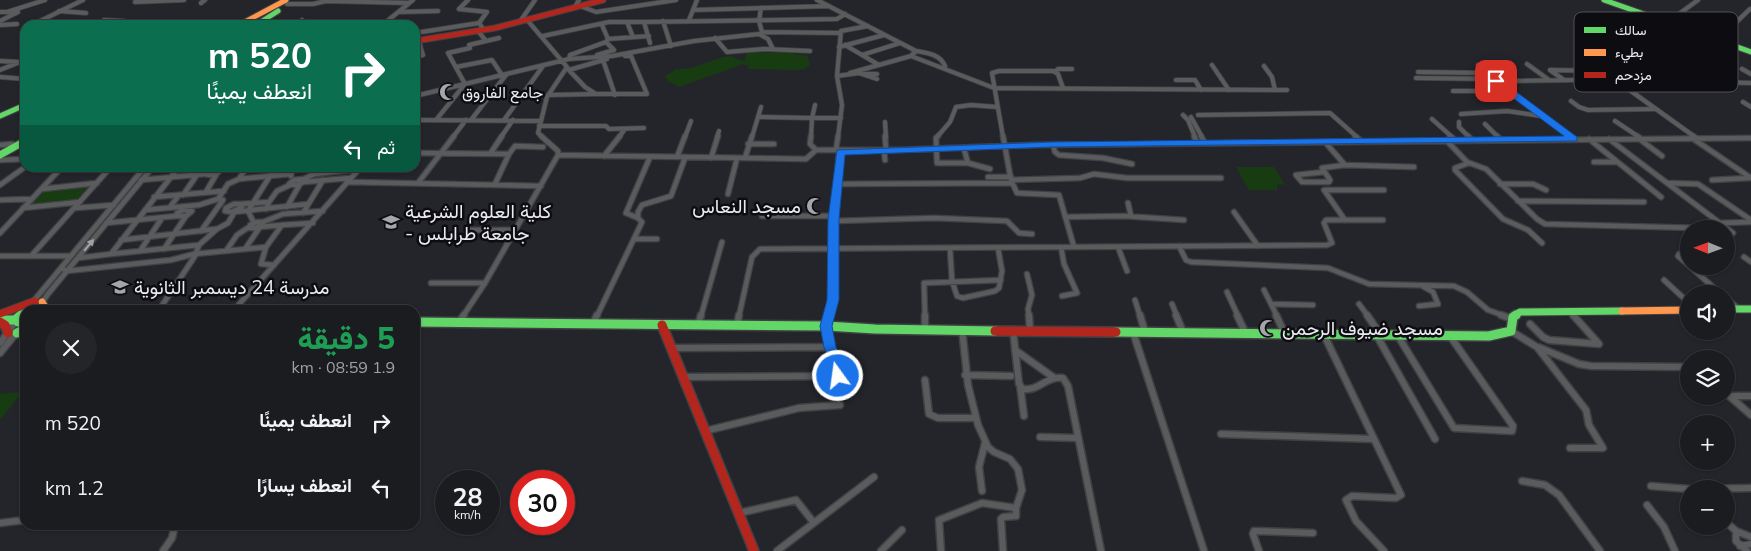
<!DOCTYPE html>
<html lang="ar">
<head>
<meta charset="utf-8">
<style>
  :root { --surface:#1b1c20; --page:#242529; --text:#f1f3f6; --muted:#a0a1a5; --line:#393a3e }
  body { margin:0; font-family:Mulish,Vazirmatn,sans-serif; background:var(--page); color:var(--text); direction:rtl; height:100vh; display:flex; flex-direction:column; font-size:19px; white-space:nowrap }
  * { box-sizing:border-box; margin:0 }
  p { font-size:16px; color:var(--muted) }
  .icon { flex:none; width:28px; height:28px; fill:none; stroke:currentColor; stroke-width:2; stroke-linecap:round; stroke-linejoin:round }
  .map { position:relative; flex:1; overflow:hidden; direction:ltr }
  .drawer { position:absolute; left:20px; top:305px; width:400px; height:225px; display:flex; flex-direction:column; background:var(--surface); border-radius:15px; box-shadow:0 1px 4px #0004,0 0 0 1px var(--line); direction:rtl }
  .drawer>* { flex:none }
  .top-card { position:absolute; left:20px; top:20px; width:400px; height:152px; border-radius:15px; box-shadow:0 1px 4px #0004,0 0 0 1px var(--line); direction:rtl; background:#0b6e4f; color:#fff; overflow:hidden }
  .needle { width:32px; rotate:271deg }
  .fabs { position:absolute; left:1680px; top:220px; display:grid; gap:10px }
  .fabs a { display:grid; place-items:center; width:55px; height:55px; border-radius:50%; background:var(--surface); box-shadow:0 1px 4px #0004,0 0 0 1px var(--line); font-size:25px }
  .speed { position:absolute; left:435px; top:470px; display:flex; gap:10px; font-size:25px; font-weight:700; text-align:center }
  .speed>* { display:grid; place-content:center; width:65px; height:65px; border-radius:50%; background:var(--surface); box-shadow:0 1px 4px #0004,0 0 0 1px var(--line); line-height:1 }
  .speed small { font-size:12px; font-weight:400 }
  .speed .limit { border:8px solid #d22; background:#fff; color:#111 }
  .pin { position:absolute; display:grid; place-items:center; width:42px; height:42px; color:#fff; margin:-21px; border-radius:10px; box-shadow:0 2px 8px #0006 }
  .me { position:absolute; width:55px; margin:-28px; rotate:346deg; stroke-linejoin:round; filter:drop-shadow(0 0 4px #0008) }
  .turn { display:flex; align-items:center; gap:18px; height:105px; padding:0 25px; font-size:22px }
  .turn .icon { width:65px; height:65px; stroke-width:2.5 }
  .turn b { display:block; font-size:35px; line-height:42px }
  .then { display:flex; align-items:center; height:48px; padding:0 25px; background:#0003; gap:10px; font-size:19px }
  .round { display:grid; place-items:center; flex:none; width:52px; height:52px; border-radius:26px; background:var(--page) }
  .summary { display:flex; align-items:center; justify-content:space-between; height:85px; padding:0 25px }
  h1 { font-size:30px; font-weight:800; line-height:38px; color:#1e9e55 }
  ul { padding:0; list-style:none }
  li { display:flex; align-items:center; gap:15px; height:65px; padding:0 25px }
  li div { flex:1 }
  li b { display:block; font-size:19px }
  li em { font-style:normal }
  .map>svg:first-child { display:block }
</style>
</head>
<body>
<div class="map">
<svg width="1751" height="551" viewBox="0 0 1751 551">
  <rect width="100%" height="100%" fill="#24252a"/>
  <path fill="#183c12" d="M761,51L764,53L792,52L796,55H807L810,65L804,69L798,70L748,69V66L743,64L679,87L668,81L665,76L674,71L673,70L691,68L718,59V58L731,56L742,61L745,60L747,53Z
    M1236,167H1274L1285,185L1277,184V190H1249Z
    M87,188L76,200L32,204L44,192Z
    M22,392L0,420V394Z"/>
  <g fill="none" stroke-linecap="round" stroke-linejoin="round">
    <g stroke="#414145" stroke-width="5.5">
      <path id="street-far2" d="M817,0L916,51L911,56L850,73
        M135,2L184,0
        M201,3L205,0
        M287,4H313L326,1L409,3
        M576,5L579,0
        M580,6L596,12L676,0
        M761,8L759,21L762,32L840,33
        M459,9L487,12L479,23
        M459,9L468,0
        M693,10L829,6
        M59,11L86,13
        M0,12H18L0,21
        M7,12L45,0
        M399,12L438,11
        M104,20L124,21L117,25
        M302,20L307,25
        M521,20L535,0
        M689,20L697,0
        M528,21L567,67L547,97L538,133L543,137
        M663,21L671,46
        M333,22H398L407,25
        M386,22L413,0
        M627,22L633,37
        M644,22L837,19L845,14
        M1668,22L1698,0
        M0,25L17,24
        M32,25L83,0
        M415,33L479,23L484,30
        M543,36L609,22H644L650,43
        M715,38L727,52L764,49L810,51
        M608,39L649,36
        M1718,40L1750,9
        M486,41L499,38
        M845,45L879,65
        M839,47L884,35
        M916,51C927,53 940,54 945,66
        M415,55L421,49L419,40
        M597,55L614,50L606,42
        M862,55L900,43
        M911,56L994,88L1287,90
        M415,57L423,55L421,49
        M569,59L570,55L606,42L608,39L602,25
        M603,60L615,95
        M0,61L19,62
        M415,63L417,68
        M1527,64L1549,80
        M1212,65L1229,90
        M1478,65L1570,137
        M1264,66L1272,77L1275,90
        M1680,66L1704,81
        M456,67L492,60L502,75
        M567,68L585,87L596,94H647L631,56H625
        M1658,68L1677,80
        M1742,69L1751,74
        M0,70L25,60
        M569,70L607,59
        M1484,70H1500
        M415,72H417
        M1055,72L1058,69H1072
        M1418,72L1486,73
        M864,74H877
        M837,76L841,31L868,26
        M0,77L25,79
        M1416,78L1493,79
        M1176,80H1195L1201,90
        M1564,80L1550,70L1603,71L1695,137
        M1497,81L1575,80
        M1627,85L1624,80L1751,83
        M1453,91H1508
        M548,95L596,94
        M415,96L569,59L612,56L694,41L759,34L768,39L773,49
        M1571,101L1579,107L1588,110L1655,109
        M1743,102L1751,107
        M815,105L812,118H841
        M1461,114L1507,111L1541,116
        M1183,115L1188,120L1195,137
        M1198,115L1330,113L1357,137
        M758,117L761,107
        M1191,117L1202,137
        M1432,119L1452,137
        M415,120L540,121
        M436,120L465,84L448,53L470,48L469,45L486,41L478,31
        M471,120L506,75
        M504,120L543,66
        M1615,121L1639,137
        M885,122L886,137
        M1459,122V127L1469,137
        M1485,124L1498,137
        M539,126H606L609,129L644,128
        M453,137L466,120
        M501,137L513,120
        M619,137L625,129
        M685,137L691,121
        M717,137L719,131
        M752,137L758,117L812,118L811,137
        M838,137L842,105L837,76L859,73L877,79
        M937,137L950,122L956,107L971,105L997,107
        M1003,137L992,73L999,71H1053L1058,74L1063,88"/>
    </g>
    <g stroke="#414145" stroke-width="7">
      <path id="street-far1" d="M811,136L810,144L816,150
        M885,136L886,150
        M938,136L936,138L937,163H968
        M1003,136L1011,180
        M1194,136L1197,143
        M1201,136L1205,143
        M1355,136L1361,141
        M1450,136L1455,140
        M1468,136L1472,140
        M1497,136L1501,140
        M1569,136L1573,139
        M1637,136L1640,138
        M1693,136L1696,138
        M1638,138L1662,156
        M1692,138L1751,178
        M1589,139L1661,197
        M1609,139L1733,233
        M1447,141L1467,162L1486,169L1537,219L1545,224L1699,228
        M748,144H774
        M0,145L12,144
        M1053,145L1055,152L1059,155L1103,158L1132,164
        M964,149L968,163L990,169
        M836,150L838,136
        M884,150L885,160
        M415,153L509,154L495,184
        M490,154L502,136
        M509,154L515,146L543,147
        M558,155L806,159L816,150H897L1034,145L1751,138
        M604,156L620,136
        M677,157L685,136
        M711,158L718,136
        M745,158L752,136
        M0,160L25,159
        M1594,162H1617
        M1469,163L1455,168V170L1503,219L1528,230L1542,243
        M1345,165L1414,167
        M212,168L203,173C209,176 219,175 221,168
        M292,168H305
        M273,171L292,169L291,176
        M1324,172L1296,175L1302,182H1329L1330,180L1322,168L1345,165L1325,142
        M988,177H1011
        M239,179L290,174
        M304,179V182L296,185L289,184L294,180Z
        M304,179L314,174L358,169
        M141,180L204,174
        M1712,180L1749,178
        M304,182L350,178
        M347,182L541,186
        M418,183L454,136
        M1668,183L1698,184L1751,220
        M838,184L1012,183
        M1500,184H1533L1546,190
        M0,185L25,167
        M42,189L97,183
        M206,192L217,173
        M728,194L737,158
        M183,195L197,175
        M154,197L224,191
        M218,199L228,184L239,179L246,168
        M0,200L32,199
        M1518,201L1644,202
        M269,202L277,191L290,185
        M1128,203L1131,216
        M234,204H241L242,207L232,212L225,211L226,208Z
        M241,204L269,202L266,209
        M170,207L179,195
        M287,207L300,184
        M23,208L80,202
        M75,208L114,205
        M145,210L199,205L218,199L223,200L201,231
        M183,210L192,211L186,216H176L177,213Z
        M234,212L308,204
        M1234,212L1258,246
        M303,213L323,180
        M762,216H834
        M1065,217L1124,216L1184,220
        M638,218L626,213L650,157
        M1345,220L1324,190H1384
        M834,221L934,218L1007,221L1019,233L1032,234
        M257,222H263V224L256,228H250V225Z
        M263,222L283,214L323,211
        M106,223L176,216
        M254,223L248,211L275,168
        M1719,223L1751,222
        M469,230H515
        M0,233L61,168
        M634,239H657
        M121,240L216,229
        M1179,246L1186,260L1191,262L1328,268L1369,284L1454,286L1467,292L1488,310L1505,316
        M266,247L282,225L313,223
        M1061,247L1064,264L1077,293L1062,296
        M1074,247L1327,245L1332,243L1324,223L1326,220H1383
        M1118,247L1127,271
        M950,248L952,281L957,296L963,298L995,291L999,288L1002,271L998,248
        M164,249L186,216
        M245,249L260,227L282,225
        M140,251L162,218
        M226,251L237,235L249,227
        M1689,252L1679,254L1678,256L1721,294
        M111,254L199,245
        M0,256H71
        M31,256L110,168
        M1744,257L1751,262
        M78,258L111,254L178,168
        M61,268L67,271L171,260L194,254L266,247L261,264L274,265
        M1027,274L1032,295L1028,309L1029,316
        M1664,280L1689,303
        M431,283H485
        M1264,290L1277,316
        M1227,292L1238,316
        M1726,298L1739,309
        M1135,300L1140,316
        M1172,304L1177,316
        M1271,304L1313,305
        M1359,304L1368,316
        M1419,306L1438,304L1433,292L1424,287
        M26,310L144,168
        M37,310L48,294L152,168
        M159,310L195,256L199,245L217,229L228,223L235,211
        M234,310L360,168
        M1570,312L1574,316
        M463,316L485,283L558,155V151L541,136
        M597,316L642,222L638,218V212L642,205L671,196L685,158
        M701,316L722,242
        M739,316L752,257L760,249L1074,247L1059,195L1017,193L1011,180L1080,178L1094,174L1127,178H1221
        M829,316L833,300L834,219L839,153L842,151
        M925,316L924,283L1001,280"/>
    </g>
    <g stroke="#414145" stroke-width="9">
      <path id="street" d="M925,315V329
        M1029,315L1030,330
        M1140,315L1145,332
        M1176,315L1183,332
        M1237,315L1246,334
        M1276,315L1285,334
        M1367,315L1380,334
        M1501,315L1512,319
        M459,322L464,315
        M593,324L597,315
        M1530,324L1543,337L1549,340L1599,344L1573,315
        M698,325L701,315
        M737,326L739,315
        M1013,330L1019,384L1023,389C1040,391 1045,376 1063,378L1068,386L1101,551
        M1511,331L1537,347L1586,410L1589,425L1603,448H1570
        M1133,332L1204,551
        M1324,335L1401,495L1396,498L1352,496L1346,500L1356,521L1384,551
        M1377,336L1435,439
        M1398,336L1454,428L1512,431L1513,426L1450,336
        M0,343L16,321
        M1538,347L1579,364L1591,366L1689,367
        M672,348L830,347
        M1015,350L1053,377
        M0,353L17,332
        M965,375L1011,376
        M683,377L838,376L840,369C832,351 824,335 829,315
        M925,380L929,414L938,418H975
        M1020,385L1024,416
        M1726,393L1751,415
        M1731,396H1751
        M705,431L799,408L840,405
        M1221,434L1373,439
        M1040,437L1078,438
        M1522,481L1545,485L1559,495L1600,551
        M1651,486L1689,489
        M1695,489L1751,488
        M982,491L979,467L985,443
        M1647,505L1664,527L1675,551
        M739,513L796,500L814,523
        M1726,522L1736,531V541L1747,551
        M0,523L25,520
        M1736,531L1751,537
        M1740,546L1751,544
        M163,551L172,538L174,529L171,525
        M777,551L874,477
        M881,551L902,530
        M941,551L939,520L982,503L1016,508L1022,490L1018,469L1010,459L994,452L988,447L978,425L968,385L962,329
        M1003,551L1001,519L1003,517L1016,516V508
        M1259,551L1253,534L1254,531L1313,533"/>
    </g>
    <g stroke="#414145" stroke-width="7">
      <path id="fast-far2" d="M1604,0L1751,52
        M256,25L278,11
        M0,116L25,105"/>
    </g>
    <g stroke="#414145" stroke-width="9">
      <path id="fast-far1" d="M0,155L25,141
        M1726,309H1751
        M20,316L25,312
        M1514,316L1520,312L1622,311"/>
    </g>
    <g stroke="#414145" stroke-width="12">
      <path id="fast" d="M21,315L16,319L18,322L25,321
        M0,320H16
        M415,322L826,326L875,329L995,331
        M1116,332L1489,336L1511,331L1513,317L1516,315
        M17,333L25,329"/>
    </g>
    <g stroke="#414145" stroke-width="7">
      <path id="slow-far1" d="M239,25L286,0"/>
    </g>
    <g stroke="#414145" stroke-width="9">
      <path id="slow" d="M42,302L47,310
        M1622,311L1689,310"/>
    </g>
    <g stroke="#414145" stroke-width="7">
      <path id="jam-far2" d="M415,41L495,28L603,0"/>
    </g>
    <g stroke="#414145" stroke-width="9">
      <path id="jam-far1" d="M0,314L35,301"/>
    </g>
    <g stroke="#414145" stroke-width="12">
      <path id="jam" d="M0,322L5,325L8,333
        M662,325L754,551
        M995,331L1116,332"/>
    </g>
    <use href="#street-far2" stroke="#595b5c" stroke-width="4"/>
    <use href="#street-far1" stroke="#595b5c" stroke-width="4.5"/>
    <use href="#street" stroke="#595b5c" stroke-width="6"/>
    <use href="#fast-far2" stroke="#63d668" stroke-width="5"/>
    <use href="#fast-far1" stroke="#63d668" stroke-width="7"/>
    <use href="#fast" stroke="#63d668" stroke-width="9"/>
    <use href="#slow-far1" stroke="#ff974d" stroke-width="5"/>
    <use href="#slow" stroke="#ff974d" stroke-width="7"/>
    <use href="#jam-far2" stroke="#b3261e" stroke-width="5"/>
    <use href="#jam-far1" stroke="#b3261e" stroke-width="7"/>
    <use href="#jam" stroke="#b3261e" stroke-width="9"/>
  </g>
  <defs><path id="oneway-solid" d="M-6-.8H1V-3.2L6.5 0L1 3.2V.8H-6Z" transform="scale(1.25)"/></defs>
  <use fill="#a2a2a6" href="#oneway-solid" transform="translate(89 245) rotate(-50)"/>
  <path fill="#1a73e8" stroke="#114b97" d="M1493,79H1499L1577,137V141L1053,147L845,155L839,219V300L832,326L836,347L846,369L843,379H834L832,376L833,369L824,347L820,326L827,300L828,219L837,150L1053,142L1564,136L1493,83Z"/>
  <defs>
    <g id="mosque-bare" transform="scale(1.35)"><path d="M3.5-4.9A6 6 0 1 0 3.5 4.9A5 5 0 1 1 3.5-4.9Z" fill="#a5a5ab" stroke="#0d0d11" stroke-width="2.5" paint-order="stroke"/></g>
    <g id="university-bare" transform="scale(1.35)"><path d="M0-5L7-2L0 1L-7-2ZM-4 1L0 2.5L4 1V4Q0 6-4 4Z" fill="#a5a5ab" stroke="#0d0d11" stroke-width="2.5" paint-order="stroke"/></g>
    <g id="school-bare" transform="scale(1.35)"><path d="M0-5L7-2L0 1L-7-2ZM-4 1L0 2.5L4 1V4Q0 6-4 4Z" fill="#a5a5ab" stroke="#0d0d11" stroke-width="2.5" paint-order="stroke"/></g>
  </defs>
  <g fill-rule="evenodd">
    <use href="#mosque-bare" x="448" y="92"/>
    <use href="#mosque-bare" x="815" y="206"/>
    <use href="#university-bare" x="391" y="222"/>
    <use href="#school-bare" x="120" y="287"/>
    <use href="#mosque-bare" x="1268" y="328"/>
  </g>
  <g text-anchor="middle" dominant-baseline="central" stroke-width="5" stroke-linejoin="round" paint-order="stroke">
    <g font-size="16" fill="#eaeaf1" stroke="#0d0d11" text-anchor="start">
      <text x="462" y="92">جامع الفاروق</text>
    </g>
    <g font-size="19" fill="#eaeaf1" stroke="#0d0d11" text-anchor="start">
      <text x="801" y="206" text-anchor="end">مسجد النعاس</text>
      <text x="405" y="211">كلية العلوم الشرعية<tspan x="405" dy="22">- جامعة طرابلس</tspan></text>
      <text x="134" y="287">مدرسة 24 ديسمبر الثانوية</text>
      <text x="1282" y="328">مسجد ضيوف الرحمن</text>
    </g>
  </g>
  <rect x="1574" y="12" width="164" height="80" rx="8" fill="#0d0d11" stroke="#4f4f54" stroke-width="1"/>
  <rect x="1584" y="27" width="22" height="6" fill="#63d668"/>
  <rect x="1584" y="49" width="22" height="7" fill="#ff974d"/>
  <rect x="1584" y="72" width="22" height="6" fill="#b3261e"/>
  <g font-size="14" fill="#eaeaf1">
    <text x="1615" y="35">سالك</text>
    <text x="1615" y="57">بطيء</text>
    <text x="1615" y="80">مزدحم</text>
  </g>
</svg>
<div class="fabs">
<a><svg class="needle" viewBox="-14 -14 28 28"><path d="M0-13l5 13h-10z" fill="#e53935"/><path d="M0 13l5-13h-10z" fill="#a0a1a5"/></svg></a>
<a><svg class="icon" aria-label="sound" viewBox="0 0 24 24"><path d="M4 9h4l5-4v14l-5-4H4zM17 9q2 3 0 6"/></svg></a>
<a><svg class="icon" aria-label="layers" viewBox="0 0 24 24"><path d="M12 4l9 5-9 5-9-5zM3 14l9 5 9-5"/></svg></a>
<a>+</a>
<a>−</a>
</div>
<div class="speed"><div>28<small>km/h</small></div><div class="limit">30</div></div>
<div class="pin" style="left:1496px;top:81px;background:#d93025"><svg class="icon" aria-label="arrive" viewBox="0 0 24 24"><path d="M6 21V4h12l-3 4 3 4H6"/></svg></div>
<svg class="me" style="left:838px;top:376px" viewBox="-20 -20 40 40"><circle r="17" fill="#1a73e8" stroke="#fff" stroke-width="3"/><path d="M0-11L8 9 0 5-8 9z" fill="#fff"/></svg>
<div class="top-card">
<div class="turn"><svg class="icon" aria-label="right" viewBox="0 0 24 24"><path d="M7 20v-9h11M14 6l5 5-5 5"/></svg><div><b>520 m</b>انعطف يمينًا</div></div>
<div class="then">ثم<svg class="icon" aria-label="left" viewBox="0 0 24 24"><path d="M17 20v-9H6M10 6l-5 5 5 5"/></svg></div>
</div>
<section class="drawer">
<div class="summary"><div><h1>5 دقيقة</h1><p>1.9 km · 08:59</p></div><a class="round"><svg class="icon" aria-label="close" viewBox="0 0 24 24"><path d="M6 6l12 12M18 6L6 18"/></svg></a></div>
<ul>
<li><svg class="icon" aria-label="right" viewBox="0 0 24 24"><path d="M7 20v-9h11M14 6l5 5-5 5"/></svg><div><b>انعطف يمينًا</b></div><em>520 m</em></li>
<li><svg class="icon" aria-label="left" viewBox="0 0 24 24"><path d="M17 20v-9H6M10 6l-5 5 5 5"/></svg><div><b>انعطف يسارًا</b></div><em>1.2 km</em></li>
</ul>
</section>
</div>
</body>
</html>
